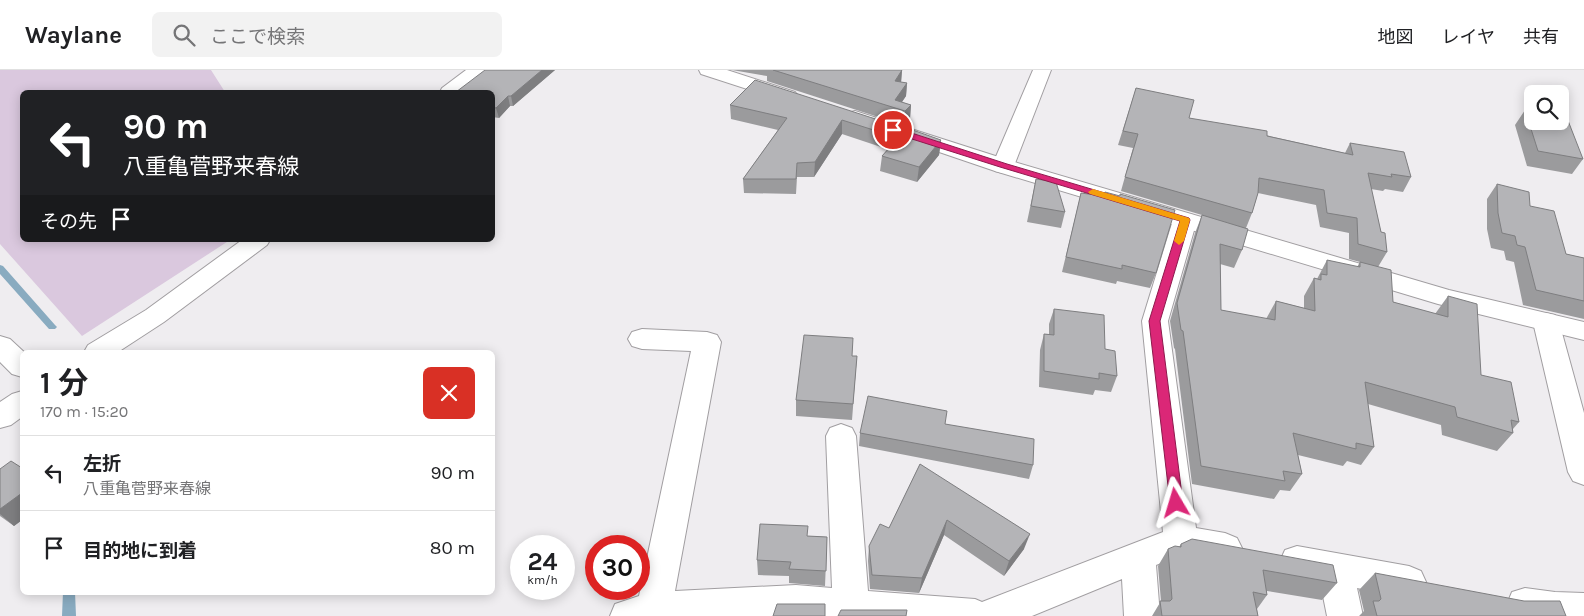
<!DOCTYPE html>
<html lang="ja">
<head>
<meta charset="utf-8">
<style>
  :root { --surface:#fff; --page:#f2f2f2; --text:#202124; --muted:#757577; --line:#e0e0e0 }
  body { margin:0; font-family:Karla,"Noto Sans JP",sans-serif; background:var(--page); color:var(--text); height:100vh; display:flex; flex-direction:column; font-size:19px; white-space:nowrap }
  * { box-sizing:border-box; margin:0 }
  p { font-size:16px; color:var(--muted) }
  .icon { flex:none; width:28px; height:28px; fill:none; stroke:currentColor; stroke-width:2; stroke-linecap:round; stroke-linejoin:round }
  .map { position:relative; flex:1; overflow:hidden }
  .drawer { position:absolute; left:20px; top:280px; width:475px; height:245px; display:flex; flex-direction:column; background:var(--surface); border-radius:8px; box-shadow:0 2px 12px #0003 }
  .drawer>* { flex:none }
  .hud { position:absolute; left:20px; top:20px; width:475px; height:152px; border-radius:8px; box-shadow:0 2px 12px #0003; background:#202124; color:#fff; overflow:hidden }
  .tools { position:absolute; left:1524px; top:15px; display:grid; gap:10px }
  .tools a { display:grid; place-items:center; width:45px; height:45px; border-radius:8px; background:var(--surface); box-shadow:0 2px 12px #0003; font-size:25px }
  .speed { position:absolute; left:510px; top:465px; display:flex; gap:10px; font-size:25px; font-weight:700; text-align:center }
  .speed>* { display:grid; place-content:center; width:65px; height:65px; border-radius:50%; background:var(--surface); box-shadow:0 2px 12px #0003; line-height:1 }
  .speed small { font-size:12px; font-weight:400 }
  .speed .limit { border:8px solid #d22; background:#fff; color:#111 }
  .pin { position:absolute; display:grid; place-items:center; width:42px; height:42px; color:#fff; margin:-21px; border:2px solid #fff; border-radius:50%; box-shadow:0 1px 5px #0007 }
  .me { position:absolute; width:55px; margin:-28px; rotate:353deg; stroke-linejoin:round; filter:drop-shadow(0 0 4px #0008) }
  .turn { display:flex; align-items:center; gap:18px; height:105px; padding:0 20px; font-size:22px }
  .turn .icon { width:65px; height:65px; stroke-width:2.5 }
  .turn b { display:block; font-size:35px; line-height:42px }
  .then { display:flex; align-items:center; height:48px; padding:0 20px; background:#0003; gap:10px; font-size:19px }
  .round { display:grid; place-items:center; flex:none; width:52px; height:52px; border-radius:8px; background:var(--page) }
  .head { display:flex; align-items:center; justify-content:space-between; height:85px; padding:0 20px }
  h1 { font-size:30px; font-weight:700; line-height:38px }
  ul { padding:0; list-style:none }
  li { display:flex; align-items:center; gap:15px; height:75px; padding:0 20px; border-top:1px solid var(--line) }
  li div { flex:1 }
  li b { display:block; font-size:19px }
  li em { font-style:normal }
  header { display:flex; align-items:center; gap:30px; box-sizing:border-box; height:70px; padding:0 25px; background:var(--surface); border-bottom:1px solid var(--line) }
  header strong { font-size:24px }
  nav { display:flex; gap:28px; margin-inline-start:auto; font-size:18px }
  .search { width:350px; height:45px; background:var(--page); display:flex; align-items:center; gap:12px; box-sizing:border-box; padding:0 18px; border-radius:8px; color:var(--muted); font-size:19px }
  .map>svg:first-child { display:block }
</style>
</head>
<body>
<header>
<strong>Waylane</strong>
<div class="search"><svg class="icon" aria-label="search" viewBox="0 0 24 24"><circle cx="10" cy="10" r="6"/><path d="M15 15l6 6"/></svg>ここで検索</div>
<nav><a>地図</a><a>レイヤ</a><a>共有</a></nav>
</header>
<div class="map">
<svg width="1584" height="546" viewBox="0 0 1584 546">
  <rect width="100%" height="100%" fill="#efedf0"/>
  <path fill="#dac8de" d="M0,0H211L225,22H22V170H230L82,266L0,174Z"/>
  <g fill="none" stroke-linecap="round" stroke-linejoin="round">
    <path fill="#89abc0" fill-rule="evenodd" d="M0,195L3,196L55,255L57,257L55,259H49L0,204Z
      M63,522H75L76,546H62Z"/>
    <g stroke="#a19ea1" stroke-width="2">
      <path id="street" d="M1033,0H1051L1014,96L1011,101L1003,103L995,101L992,96Z
        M1185,143L1193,145L1197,150L1168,251L1196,458L1225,463L1237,468L1242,478L1237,488L1225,493L1182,485L1156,495L1160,546H1124L1122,509L1032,546H610L615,534L639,526L691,281L642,279L632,276L628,269L632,262L642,259L707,262L717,265L721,272L675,521L796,515L832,518L826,366L830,358L841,354L852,358L856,366L868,521L975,529L982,532L1163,462L1142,251L1173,150L1177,145Z
        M1546,243L1555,245L1559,252L1584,343V415L1573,411L1568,402L1533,252L1537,245Z
        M1297,476L1409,496L1421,501L1426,512L1421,523L1409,528L1357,518L1363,546H1327L1320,511L1285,502L1280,491L1285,480Z
        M1525,518L1555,522L1584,523V546H1512L1507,534L1512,522Z"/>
    </g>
    <g stroke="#a19ea1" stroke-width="2">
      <path id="secondary" d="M466,0H487L461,22H440L442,18Z
        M699,0H727L795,22L798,26L795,30L788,32L781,30L701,4Z
        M855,41L1011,91L1449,220L1584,252V270L1438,234L995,101L848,51L845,47L848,43Z
        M242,170H270L267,175L164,252L118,282H84L88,275L146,240Z
        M0,266L10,269L24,282H22V307L12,304L0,292Z
        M22,321V347L11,355L0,358V332L12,324Z"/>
    </g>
    <use href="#street" fill="#fff" fill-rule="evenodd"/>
    <use href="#secondary" fill="#fff" fill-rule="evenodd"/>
  </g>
  <path fill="#9b9b9d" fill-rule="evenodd" d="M485,0H555L513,36H510L499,48L492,47V22Z
    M732,0H902L901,12L907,13L906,26L902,32L911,35L910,48L903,55L767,11V6Z
    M1136,18L1189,48L1345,83L1350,73L1411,107L1403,122L1385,119L1383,121L1371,119L1381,162L1387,182L1378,197L1393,232L1435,244L1448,226L1481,305L1519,352L1513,359V363L1497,381L1442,365L1441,355L1368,334L1374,377L1361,395L1347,391L1343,396L1298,385L1302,404L1290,421L1280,420L1274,429L1192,414L1175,279L1174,278L1170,251L1195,163L1202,145L1121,121L1133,78L1118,75ZM1258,123L1316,135L1320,157L1349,163V189L1360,192L1357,197L1327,190L1317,209L1314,208L1304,226V238L1276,231L1266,249L1221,240L1220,194L1234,198L1242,180L1246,158L1252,143Z
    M730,35L891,54L890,68L881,77L842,64L814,107H797L796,124L744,123L743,109L778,60L731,49Z
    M1525,40L1583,89L1572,104L1527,96L1515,55Z
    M941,70L939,85L917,112L880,101L882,86Z
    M1036,109L1065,142L1061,158L1027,152Z
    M1497,114L1530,136L1566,184L1584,188V249L1523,235L1514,192L1506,190L1504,181L1491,178L1487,159V129Z
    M1081,123L1156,203L1150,218L1117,211L1116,214L1062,202Z
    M1054,239L1105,279L1117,306L1111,322L1095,320L1093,325L1039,317L1040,280L1044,264H1049V254Z
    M852,286H857L852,350L796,346V330Z
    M945,354L1033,395L1029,409L859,376L860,363Z
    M920,394L1024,479L1004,506L944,465L919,523L870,519L868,491L869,476L889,458Z
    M22,398V450L14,456L0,446V399Z
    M807,466L827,467L825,516L789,513V506L758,505L757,490Z
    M1181,474L1337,513L1322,530L1267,521V525L1257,539L1258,546H1152L1161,531L1158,496L1168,479L1179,477Z
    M1375,503L1566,546H1359L1364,541L1359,520Z"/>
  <path fill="#7e7e80" d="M542,0H555L513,36L511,26Z
    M902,0L901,13L895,11Z
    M907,13L906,26L897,39L895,30Z
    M508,26L510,36L499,48L496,38Z
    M911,35L910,48L903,55L905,41Z
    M842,50V64L814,107L815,92Z
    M891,54L890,68L881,77L883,63Z
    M941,70L939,85L917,112L919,97Z
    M22,423V450L14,456L0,444V439Z
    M947,450L944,465L919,523L922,508Z
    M1030,464L1024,479L1004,506L1009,491Z"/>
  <path fill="#b4b4b7" stroke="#7e7e80" d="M485,0H542L511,26H508L496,38L492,37V22H456Z
    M773,0H902L895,11L907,13L895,30L911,35L905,41Z
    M755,10L891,54L883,63L842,50L815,92L797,93L796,109H743L787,48L730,35Z
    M1136,18L1194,30L1189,48L1267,61V66L1353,85L1350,73L1404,82L1411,107L1391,104L1392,107L1368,103L1381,162L1385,163L1387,182L1358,174L1357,148L1327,143L1324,120L1259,108L1258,123L1252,143L1125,107L1138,64L1123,61Z
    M1525,40L1532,42V51H1560V47L1567,48L1583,89L1538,81Z
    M907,58L941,70L919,97L882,86Z
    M1036,109L1056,112L1065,142L1031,136Z
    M1497,114L1529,122L1530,136L1554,141L1566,184L1584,188V231L1536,220L1525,177L1517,175L1515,166L1502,163L1498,143Z
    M1105,122L1120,126V124L1175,140L1156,203L1122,195V199L1066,187L1081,123L1103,126Z
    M1202,145L1248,159L1242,180L1220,174L1221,240L1275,250L1276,231L1315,241L1314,208L1321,210V204L1327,205V190L1360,197V192L1391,200L1393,232L1448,247V226L1477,234L1481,305L1511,312L1519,352L1511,350L1513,363L1457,347L1455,337L1365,312L1374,377L1356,373V379L1293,363L1302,404L1283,401L1285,411L1201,396L1183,261L1181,260L1177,233Z
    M1054,239L1104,245L1105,279L1115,281L1117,306L1099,303V309L1044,301V264L1054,265Z
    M804,265L853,268L852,286H857L853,334L796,330Z
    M868,326L947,341L945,354L1034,369L1033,395L860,363Z
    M11,391L22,398V423L0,439V399Z
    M920,394L1030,464L1009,491L947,450L922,508L872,505L869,476L880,454L889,458Z
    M760,454L808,456L807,466L827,467L826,501L789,499L791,492L757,490Z
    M1192,469L1333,495L1337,513L1263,500L1267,525L1253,522L1258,546H1162L1160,531H1170L1172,529L1168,479L1175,476L1181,477V474Z
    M1375,503L1524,531H1560L1566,546H1377L1373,531H1379L1381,529Z
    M777,534H825V546H773Z
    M841,540H907L906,546H838Z"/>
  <path fill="#db2777" stroke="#8e194d" d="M893,57L1007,94L1189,148L1190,150L1160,251L1183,433L1181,437L1176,439L1171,437L1170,433L1149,251L1180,151L1000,97L890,62L888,60Z"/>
  <path fill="#f59e0b" d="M1093,119L1189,148L1190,150L1184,171L1179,175L1174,171L1180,151L1090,124L1088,122Z"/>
</svg>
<div class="tools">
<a><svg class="icon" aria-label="search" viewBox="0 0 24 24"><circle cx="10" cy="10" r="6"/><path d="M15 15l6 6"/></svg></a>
</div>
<div class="speed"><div>24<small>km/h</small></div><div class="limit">30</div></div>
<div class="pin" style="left:893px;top:60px;background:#d93025"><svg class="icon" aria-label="arrive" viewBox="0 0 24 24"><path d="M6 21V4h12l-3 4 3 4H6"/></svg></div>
<svg class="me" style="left:1176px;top:433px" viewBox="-20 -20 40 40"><path d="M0-17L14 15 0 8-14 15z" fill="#db2777" stroke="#fff" stroke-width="4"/></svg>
<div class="hud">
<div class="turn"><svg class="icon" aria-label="left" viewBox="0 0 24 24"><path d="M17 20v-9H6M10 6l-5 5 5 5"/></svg><div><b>90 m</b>八重亀菅野来春線</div></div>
<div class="then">その先<svg class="icon" aria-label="arrive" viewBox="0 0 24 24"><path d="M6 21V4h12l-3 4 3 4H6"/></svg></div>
</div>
<section class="drawer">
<div class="head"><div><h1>1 分</h1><p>170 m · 15:20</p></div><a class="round" style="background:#d93025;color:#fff"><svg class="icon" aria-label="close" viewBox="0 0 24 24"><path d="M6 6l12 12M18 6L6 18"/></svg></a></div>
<ul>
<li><svg class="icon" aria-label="left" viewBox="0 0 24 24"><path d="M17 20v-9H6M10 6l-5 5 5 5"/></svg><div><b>左折</b><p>八重亀菅野来春線</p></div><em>90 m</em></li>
<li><svg class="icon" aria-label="arrive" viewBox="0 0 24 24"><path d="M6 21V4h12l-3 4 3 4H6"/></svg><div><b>目的地に到着</b></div><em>80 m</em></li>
</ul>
</section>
</div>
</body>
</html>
